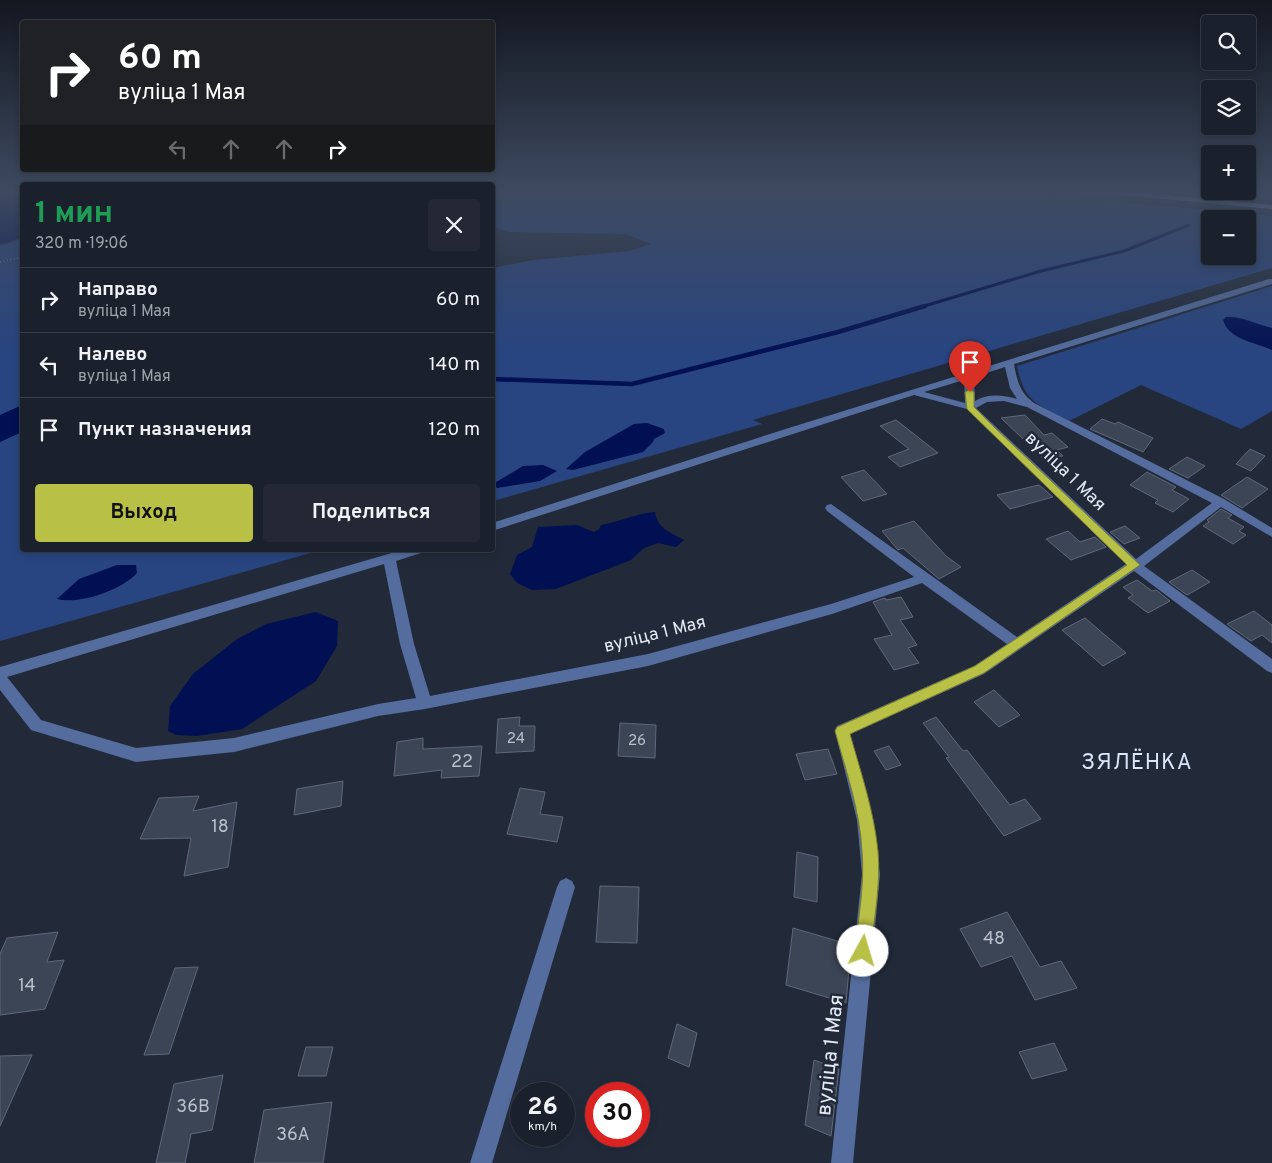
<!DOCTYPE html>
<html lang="ru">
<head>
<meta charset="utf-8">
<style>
  :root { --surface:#1a202c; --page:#232834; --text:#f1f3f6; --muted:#9fa3a9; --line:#383e48; --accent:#b9c046 }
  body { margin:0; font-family:Overpass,sans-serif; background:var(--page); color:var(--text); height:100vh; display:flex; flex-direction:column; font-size:19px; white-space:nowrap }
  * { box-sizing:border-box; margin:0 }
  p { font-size:16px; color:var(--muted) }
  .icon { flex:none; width:28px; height:28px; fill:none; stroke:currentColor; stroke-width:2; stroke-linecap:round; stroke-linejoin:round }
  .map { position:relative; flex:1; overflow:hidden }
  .panel { position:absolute; left:20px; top:182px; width:475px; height:370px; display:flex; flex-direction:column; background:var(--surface); border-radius:5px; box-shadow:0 2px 8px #0003,0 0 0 1px var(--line) }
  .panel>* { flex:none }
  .guide { position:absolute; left:20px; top:20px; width:475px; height:152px; border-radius:5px; box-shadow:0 2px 8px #0003,0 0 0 1px var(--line); background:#202124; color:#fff; overflow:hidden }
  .tools { position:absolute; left:1201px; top:15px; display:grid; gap:10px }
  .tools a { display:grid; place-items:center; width:55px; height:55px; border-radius:5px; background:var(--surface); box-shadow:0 2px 8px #0003,0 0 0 1px var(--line); font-size:25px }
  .speed { position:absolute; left:510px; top:1082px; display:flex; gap:10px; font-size:25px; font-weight:700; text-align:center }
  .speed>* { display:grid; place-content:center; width:65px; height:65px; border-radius:50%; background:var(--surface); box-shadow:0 2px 8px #0003,0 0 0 1px var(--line); line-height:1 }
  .speed small { font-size:12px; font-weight:400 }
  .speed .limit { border:8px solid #d22; background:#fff; color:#111 }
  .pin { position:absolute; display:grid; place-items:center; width:42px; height:42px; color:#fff; margin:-51px -21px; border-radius:50% 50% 50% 0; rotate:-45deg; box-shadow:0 0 5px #0007 }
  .pin .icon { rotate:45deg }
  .me { position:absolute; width:55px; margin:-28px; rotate:6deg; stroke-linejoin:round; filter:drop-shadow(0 0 4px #0008) }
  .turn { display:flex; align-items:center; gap:18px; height:105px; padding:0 15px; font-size:22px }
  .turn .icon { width:65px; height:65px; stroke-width:2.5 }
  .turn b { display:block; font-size:35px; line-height:42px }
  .lanes { display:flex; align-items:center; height:48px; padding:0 15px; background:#0003; justify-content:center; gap:25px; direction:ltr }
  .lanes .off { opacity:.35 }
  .round { display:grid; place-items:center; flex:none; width:52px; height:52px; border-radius:5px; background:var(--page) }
  .overview { display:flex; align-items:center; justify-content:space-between; height:85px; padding:0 15px }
  h1 { font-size:30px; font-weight:700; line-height:38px; color:#1e9e55 }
  .button { display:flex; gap:10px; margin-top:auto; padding:10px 15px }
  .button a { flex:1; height:58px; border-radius:5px; background:var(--accent); color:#111; font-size:20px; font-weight:700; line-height:58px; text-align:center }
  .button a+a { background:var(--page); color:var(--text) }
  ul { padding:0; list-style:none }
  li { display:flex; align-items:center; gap:15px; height:65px; padding:0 15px; border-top:1px solid var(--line) }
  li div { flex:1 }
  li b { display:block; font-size:19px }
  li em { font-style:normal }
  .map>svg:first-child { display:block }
</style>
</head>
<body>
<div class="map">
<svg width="1272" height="1163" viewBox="0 0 1272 1163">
  <rect width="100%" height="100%" fill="#222a3a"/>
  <path fill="#284581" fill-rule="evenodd" d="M493,193H1009L1272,216V268L753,420L762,424L493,501V268L533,260L630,251L651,244L625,234L509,232L493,227C496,216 493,205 493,193ZM1210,219H1248V256H1210Z
    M1198,193H1272V200Z
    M22,239V550H321L0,641V246Z
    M1272,286V411L1241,429L1141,385L1069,421C1039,405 1024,403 1017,366Z"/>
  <path fill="#001053" d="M0,193H22V238L0,244Z
    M1226,317C1242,316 1256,324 1272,328V350C1255,342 1229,340 1223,320Z
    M22,405V432L0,442V415Z
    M647,423L664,429L665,433L654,439L653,442L643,452L573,470L566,469L585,452L634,424Z
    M543,465L557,471L540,481L497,488L493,484L523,466Z
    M655,512C658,529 670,532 684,540L676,547L658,543L644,548L631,560L556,589L532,590L517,583L510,574L517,555L532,547L538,527L577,525L594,532L599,529L601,525C620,522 637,513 655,512Z
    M117,565H136L137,573C122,590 79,605 57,599L79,579Z
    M316,612L338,621L337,646L316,681L242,729L197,736L176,735L168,731L170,706L193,674L237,639L266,624Z"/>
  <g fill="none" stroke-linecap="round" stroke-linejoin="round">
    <path stroke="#001053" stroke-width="3" d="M921,307L1041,271L1124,251L1189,225"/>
    <path stroke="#001053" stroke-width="4.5" d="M492,379L632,384L838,332L925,306"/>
  </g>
  <path fill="#3c4555" stroke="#5f687a" d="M1025,415L1044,435L1052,433L1068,447L1057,450L1063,456L1043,458L1001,418Z
    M1102,419L1115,424L1118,422L1153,438L1143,452L1090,429Z
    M896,420L900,423L938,453L900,467L888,457L909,449L880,426Z
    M1250,449L1265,456L1251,471L1236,464Z
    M1187,457L1205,466L1188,478L1169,469Z
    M864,470L887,494L863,501L841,477Z
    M1147,472L1176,487L1172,490L1189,499L1173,512L1155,503L1158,500L1130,485Z
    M1247,477L1268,489L1242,508L1221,495Z
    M1039,485L1053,497L1010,509L997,495Z
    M1221,509L1232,515L1228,518L1244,527L1239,531L1246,535L1233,544L1203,526L1209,522L1207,520Z
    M914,521L946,556L961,567L939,579L903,548L898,550L882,531Z
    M1125,526L1140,538L1124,544L1110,532Z
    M1068,531L1080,542L1095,537L1106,547L1071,560L1046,539Z
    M1192,570L1210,582L1187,595L1169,582Z
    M1137,580L1152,591L1156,590L1170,601L1148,613L1128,598L1133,595L1123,587Z
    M901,597L913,617L900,620L917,645L908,648L919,663L894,670L874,639L892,635L873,602L885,598L886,600Z
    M1254,611L1272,625V643L1262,635L1251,641L1227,624Z
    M1085,618L1126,653L1103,666L1062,630Z
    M994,690L1020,715L999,727L974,702Z
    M520,717L519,726H535L534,751L496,753L498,719Z
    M936,717L963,751L967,750L1010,805L1025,799L1041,819L1004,836L946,758L949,757L923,723Z
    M620,723L656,725L655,758L618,756Z
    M423,738V749L482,746L479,776L441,778L442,770L394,776L397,742Z
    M889,746L901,765L886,770L874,751Z
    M828,749L837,774L805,780L796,754Z
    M343,781L341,806L294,815L297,789Z
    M520,788L545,792L540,814L563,817L557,842L507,834Z
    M199,796L193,811L237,802L228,867L184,876L191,838L140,839L159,798Z
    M797,852L818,857L817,902L794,897Z
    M600,886L639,887L637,943L596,942Z
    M1007,912L1040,967L1061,961L1077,988L1035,1000L1012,956L981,967L960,929Z
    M793,928L851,945L846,1003L786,985Z
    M58,932L47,962L64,960L45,1009L0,1015V954L7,938Z
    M198,967L169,1054L144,1055L175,968Z
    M677,1024L697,1033L689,1067L668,1058Z
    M1054,1043L1067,1070L1032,1079L1019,1052Z
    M306,1047H333L326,1076H298Z
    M32,1055L0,1126V1056Z
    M814,1060L839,1069L831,1136L805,1125Z
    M223,1075L212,1130L191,1134L185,1163H156L174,1084Z
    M332,1102L323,1163H254L264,1110Z"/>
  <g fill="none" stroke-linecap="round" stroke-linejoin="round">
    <path stroke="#727987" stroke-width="2" stroke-dasharray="1 2.5" stroke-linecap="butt" d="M1083,193L1110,196
      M0,262L22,257"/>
    <path fill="#546d9e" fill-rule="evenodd" d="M1269,279H1272V284L1014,364C1017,381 1020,393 1034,403L1224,499L1272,528V537L1221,507L1144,566L1272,659V673L1267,671L1134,571L984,674L850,734L873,820L880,874L853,1163H831L862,874L857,820L835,731L837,726L974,666L1007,644L922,583L832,614L648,666L425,709L378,716L234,752L136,762L31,730L0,690V667L402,550H423L421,553L396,561L414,644L430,696L648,654L831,604L914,577L827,511L825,508L827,505L831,504L1017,637L1126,564L967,409L914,395L492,531V523L792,427ZM1005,367L1010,388L1017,399C1003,395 988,393 975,401L974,377ZM964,380L965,403L924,392ZM1004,401L1027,407L1212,503L1136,559L976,408L987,402ZM384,564L400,644L416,698L378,704L234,738L136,748L41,720L7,677Z
      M566,878L572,881L575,887L492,1163H470L557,887L560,881Z"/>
    <path fill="#92b1ed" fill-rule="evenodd" d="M1118,193H1143L1272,205V209L1121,195Z"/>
  </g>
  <linearGradient id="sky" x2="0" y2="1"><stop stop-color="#131720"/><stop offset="0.54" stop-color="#3e4a60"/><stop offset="1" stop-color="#3e4a60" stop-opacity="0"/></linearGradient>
  <rect width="1272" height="356" fill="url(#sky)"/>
  <path fill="#b9c046" stroke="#787d2e" d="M970,389L974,392V407L994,427L1140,565L984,673L850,734C861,773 874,811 878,851C881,884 874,918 871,951L869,957L863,960L857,957L855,951C858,918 865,884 862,851C860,811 846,771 835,731L837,727L975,666L1127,565L967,409L965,392Z"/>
  <g text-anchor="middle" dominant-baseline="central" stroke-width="5" stroke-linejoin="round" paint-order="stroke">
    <g font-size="15" fill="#bac1cc">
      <text x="516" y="739">24</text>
      <text x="637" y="741">26</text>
    </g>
    <g font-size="18" fill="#e4eaf4" stroke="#222a3a">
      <text transform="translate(1065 472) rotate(44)">вуліца 1 Мая</text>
      <text transform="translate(655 635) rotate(-14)">вуліца 1 Мая</text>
    </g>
    <g font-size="18" fill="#bac1cc">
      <text x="462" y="762">22</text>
      <text x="220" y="827">18</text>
      <text x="994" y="939">48</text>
      <text x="27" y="986">14</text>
      <text x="193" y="1107">36В</text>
      <text x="293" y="1135">36А</text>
    </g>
    <g font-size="21" fill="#e4eaf4" stroke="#222a3a">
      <text transform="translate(831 1055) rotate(-84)">вуліца 1 Мая</text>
    </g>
    <g font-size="22" letter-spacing="1" fill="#dae5f9" stroke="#222a3a">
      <text x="1137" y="763">ЗЯЛЁНКА</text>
    </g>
  </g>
</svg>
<div class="tools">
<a><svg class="icon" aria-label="search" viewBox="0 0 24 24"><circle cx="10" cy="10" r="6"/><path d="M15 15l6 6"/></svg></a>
<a><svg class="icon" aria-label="layers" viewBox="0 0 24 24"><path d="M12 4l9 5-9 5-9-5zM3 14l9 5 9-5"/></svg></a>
<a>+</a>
<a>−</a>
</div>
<div class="speed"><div>26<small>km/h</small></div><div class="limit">30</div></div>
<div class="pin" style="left:970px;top:392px;background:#d93025"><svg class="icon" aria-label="arrive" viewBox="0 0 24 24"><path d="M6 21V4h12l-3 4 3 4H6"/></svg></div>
<svg class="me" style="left:863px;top:951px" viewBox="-20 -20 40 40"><circle r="19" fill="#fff"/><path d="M0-13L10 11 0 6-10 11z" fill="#b9c046"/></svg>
<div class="guide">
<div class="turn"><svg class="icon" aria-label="right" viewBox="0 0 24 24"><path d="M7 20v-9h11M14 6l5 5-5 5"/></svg><div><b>60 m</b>вуліца 1 Мая</div></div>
<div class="lanes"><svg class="icon off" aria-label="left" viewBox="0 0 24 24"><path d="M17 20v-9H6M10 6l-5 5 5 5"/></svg><svg class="icon off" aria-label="ahead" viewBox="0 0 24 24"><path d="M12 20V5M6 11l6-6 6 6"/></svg><svg class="icon off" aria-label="ahead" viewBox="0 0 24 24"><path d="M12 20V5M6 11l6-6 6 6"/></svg><svg class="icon" aria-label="right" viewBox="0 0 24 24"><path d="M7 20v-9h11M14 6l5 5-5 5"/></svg></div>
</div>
<section class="panel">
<div class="overview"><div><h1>1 мин</h1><p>320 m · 19:06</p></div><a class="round"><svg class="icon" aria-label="close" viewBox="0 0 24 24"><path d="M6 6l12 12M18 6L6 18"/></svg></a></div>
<ul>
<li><svg class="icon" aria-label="right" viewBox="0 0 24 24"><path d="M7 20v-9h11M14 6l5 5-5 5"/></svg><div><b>Направо</b><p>вуліца 1 Мая</p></div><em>60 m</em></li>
<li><svg class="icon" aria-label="left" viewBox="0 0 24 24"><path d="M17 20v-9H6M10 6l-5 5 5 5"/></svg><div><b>Налево</b><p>вуліца 1 Мая</p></div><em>140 m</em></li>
<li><svg class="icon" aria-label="arrive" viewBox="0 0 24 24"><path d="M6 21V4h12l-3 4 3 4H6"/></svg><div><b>Пункт назначения</b></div><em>120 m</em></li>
</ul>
<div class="button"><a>Выход</a><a>Поделиться</a></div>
</section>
</div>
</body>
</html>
